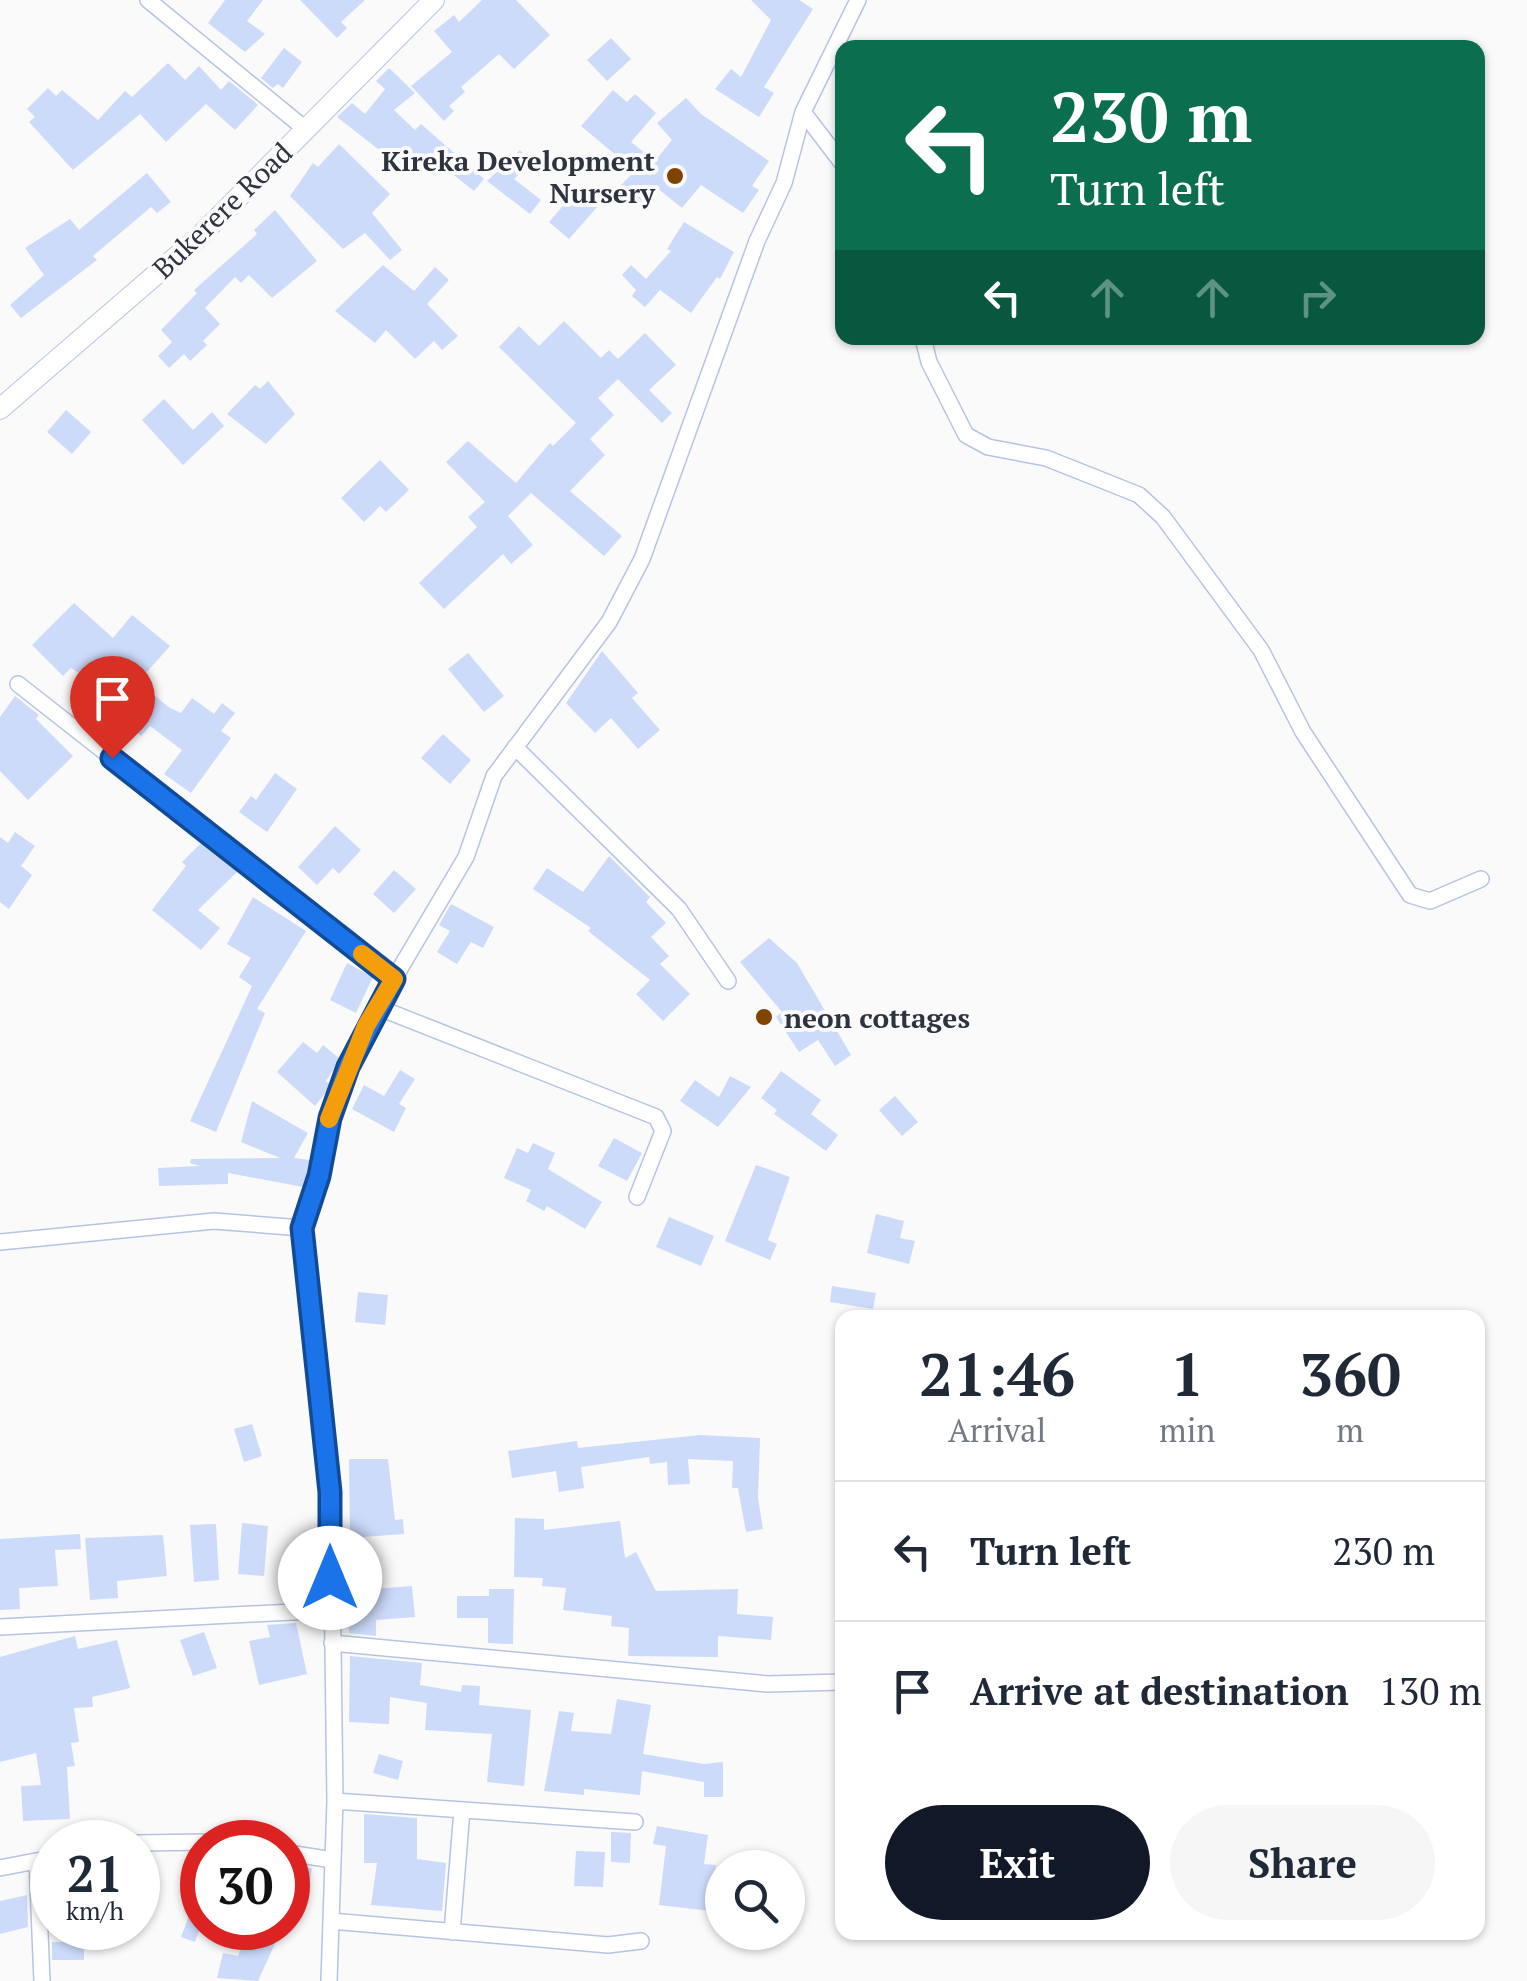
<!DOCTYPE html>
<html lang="en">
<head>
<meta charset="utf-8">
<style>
  :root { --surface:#fff; --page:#f6f6f7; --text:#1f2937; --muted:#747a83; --line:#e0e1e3; --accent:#111827 }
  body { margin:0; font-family:"PT Serif",serif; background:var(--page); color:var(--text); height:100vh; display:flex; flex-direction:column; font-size:38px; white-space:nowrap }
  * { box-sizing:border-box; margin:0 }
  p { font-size:32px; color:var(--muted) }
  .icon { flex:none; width:55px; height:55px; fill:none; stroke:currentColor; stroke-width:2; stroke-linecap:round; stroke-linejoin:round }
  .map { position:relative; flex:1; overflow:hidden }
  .sheet { position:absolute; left:835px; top:1310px; width:650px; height:630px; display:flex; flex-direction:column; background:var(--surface); border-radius:20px; box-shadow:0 2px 8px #0004 }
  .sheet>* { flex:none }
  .hud { position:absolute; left:835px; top:40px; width:650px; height:305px; border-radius:20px; box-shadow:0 2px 8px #0004; background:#0b6e4f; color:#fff; overflow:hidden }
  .fabs { position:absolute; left:705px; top:1850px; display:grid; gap:20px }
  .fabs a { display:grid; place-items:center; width:100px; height:100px; border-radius:50%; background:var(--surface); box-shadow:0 2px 8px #0004; font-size:50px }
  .speed { position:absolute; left:30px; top:1820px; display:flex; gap:20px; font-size:50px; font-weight:700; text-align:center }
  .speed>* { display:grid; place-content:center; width:130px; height:130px; border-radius:50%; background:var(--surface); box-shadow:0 2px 8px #0004; line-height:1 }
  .speed small { font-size:25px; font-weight:400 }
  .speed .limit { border:15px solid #d22; background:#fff; color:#111 }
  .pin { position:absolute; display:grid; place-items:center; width:85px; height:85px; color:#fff; margin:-102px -42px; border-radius:50% 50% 50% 0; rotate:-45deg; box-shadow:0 0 10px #0007 }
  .pin .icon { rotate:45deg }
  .me { position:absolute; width:110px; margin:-55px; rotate:0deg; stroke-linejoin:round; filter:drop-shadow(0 0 8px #0008) }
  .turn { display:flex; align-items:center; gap:35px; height:210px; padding:0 50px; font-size:45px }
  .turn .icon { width:130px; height:130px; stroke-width:2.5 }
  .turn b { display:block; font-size:70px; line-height:85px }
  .lanes { display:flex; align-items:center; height:95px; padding:0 50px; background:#0003; justify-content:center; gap:50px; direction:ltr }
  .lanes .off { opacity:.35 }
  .eta { display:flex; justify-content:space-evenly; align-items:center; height:170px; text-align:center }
  .eta b { font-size:60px; font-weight:700; line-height:70px }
  .cta { display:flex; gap:20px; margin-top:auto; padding:20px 50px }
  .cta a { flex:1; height:115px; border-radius:60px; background:var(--accent); color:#fff; font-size:40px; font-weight:700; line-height:115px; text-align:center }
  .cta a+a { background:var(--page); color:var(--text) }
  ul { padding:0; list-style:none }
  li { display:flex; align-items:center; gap:30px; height:140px; padding:0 50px; border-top:2px solid var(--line) }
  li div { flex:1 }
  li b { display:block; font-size:38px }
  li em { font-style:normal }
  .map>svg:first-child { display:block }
</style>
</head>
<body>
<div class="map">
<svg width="1527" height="1981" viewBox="0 0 1527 1981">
  <rect width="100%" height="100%" fill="#fafafa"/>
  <path fill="#ccdbfa" d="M225,0H263L247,21L265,34L245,52L208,23Z
    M300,0H365L341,22L347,28L337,38Z
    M482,0H516L550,35L514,69L499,54L461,87L465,92L449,106L454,111L444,121L411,86L452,52L434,31L454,15L459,22Z
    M751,0H799L813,9L764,87L774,93L759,117L715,89L731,69L741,77L771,20Z
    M611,38L631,59L607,81L587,60Z
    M284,48L302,62L283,88L278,84L273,88L261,78Z
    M168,63L185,80L199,66L221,90L229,81L258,105L235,130L206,104L166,142L140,114L73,170L29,122L35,117L27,109L48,88L56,96L62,90L98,120L125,91L132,97Z
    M389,68L415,93L394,110L415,130L421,124L484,179L474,191L437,162L430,170L412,152L401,167L337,117L352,103L365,114L385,89L376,81Z
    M613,90L627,102L635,94L656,113L631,142L655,161L672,140L657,123L686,98L701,114L769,161L752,186L759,190L743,213L701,185L682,208L657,188L638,207L619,187L635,171L581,126Z
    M339,144L390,194L372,213L402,250L390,260L365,233L343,249L290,196L313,163L318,167Z
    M520,150L532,162L514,179L541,200L530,214L487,181Z
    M147,173L171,202L157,213L151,207L93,256L97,260L21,318L10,305L44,275L25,248L70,219L79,230Z
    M581,185L599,205L569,239L549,222Z
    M275,210L317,261L272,298L249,275L241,283L235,277L205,308L220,324L203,341L207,345L190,361L184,354L169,368L158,356L172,342L161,330L197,293L194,290L257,234L254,230Z
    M684,222L734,252L720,279L717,277L691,313L660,290L645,307L632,296L636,290L622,275L631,265L646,279L671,251L667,249Z
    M383,265L414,291L435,267L449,280L427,304L458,336L442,350L434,341L415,359L386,330L375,343L335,311Z
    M564,321L601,358L609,350L618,359L645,333L676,365L649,390L672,413L662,423L618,379L598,398L614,415L590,439L605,455L570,491L622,536L604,556L531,493L508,516L533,545L511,564L503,554L444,609L419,583L477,527L468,517L485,502L446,462L468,441L516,483L550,443L553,446L576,423L499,347L519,326L539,346Z
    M268,381L295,414L266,444L227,414L255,385L260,389Z
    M164,399L193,430L212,412L224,426L183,465L142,420Z
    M66,410L91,432L72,454L47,432Z
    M380,460L409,490L386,512L380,506L364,522L341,498Z
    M74,603L113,638L132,615L170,646L138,682L170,708L181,713L192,698L214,714L222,703L235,713L221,731L231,738L191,793L164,774L182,750L150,726L141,736L113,712L123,701L71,668L63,676L32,645Z
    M602,651L638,693L632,698L660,730L638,749L611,718L595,733L566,703Z
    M468,653L504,696L484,712L448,669Z
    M15,696L39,715L36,719L73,756L28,800L0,771V717Z
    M443,734L471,760L450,784L421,758Z
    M275,773L297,789L267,832L239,812L251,796L256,800Z
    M335,826L361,850L339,874L333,868L317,885L298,867Z
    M15,832L35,846L21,866L32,875L9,909L0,902V837L8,843Z
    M202,842L238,871L198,910L220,928L201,950L152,910L186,866L182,862Z
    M609,856L650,897L646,902L666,923L651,937L669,956L660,964L690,994L663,1021L636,994L650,980L588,931L591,928L533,889L547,868L583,892Z
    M394,870L416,889L394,913L373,894Z
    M253,897L306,931L257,1009L265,1013L216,1132L190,1121L252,986L239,977L251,958L227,944Z
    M451,904L494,927L483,948L471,942L457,964L437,952L450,931L439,925Z
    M769,938L797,963L851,1055L835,1066L818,1040L799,1052L776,1017L782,1012L740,962Z
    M347,963L373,977L356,1013L330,1000Z
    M303,1042L317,1053L323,1045L340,1059L326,1081L330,1084L327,1091L315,1106L277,1072Z
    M400,1070L415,1079L399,1104L406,1108L394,1132L352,1109L364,1085L384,1096Z
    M781,1071L821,1100L811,1114L838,1135L826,1151L774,1114L777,1110L761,1098Z
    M730,1076L751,1087L718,1127L680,1101L695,1080L719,1097Z
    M895,1096L918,1122L902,1136L879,1110Z
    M252,1101L308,1133L294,1158L310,1160L303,1187L228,1173V1184L159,1186L158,1168L200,1166L190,1163L191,1159L280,1158L241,1142Z
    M614,1138L642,1153L627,1181L598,1166Z
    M533,1143L555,1153L548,1169L602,1202L585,1229L547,1206L544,1211L526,1201L531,1190L504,1178L517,1148L528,1153Z
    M756,1165L790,1177L768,1240L777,1244L770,1260L725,1241Z
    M876,1214L904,1221L900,1238L915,1241L909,1264L867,1253Z
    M669,1217L714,1236L701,1266L656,1247Z
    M832,1286L876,1293L873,1309L830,1302Z
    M358,1292L388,1295L385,1325L355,1322Z
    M252,1424L262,1456L244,1462L234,1429Z
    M700,1435L760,1438L758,1498L763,1529L746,1532L738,1488H732L733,1461L688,1459L690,1484L668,1485L667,1462L650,1464L649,1457L581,1467L584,1488L559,1492L556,1471L512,1478L508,1451L577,1441L578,1448Z
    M349,1459H388L395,1520L403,1519L404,1534L350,1538Z
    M515,1518L544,1519V1530L620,1521L625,1558L636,1552L656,1591L738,1589L737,1614L773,1617L771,1640L718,1636V1657L628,1656L629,1628L611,1626L612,1616L563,1610L566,1588L542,1586L543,1578L514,1577Z
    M242,1523L268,1526L264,1576L238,1574Z
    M216,1524L219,1580L194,1582L190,1525Z
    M80,1534L81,1549L55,1550L58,1586L19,1588L20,1609L0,1610V1539Z
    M163,1535L167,1576L117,1581L118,1598L90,1600L85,1538Z
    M412,1586L415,1617L376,1620V1636L349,1633V1591Z
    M489,1589H514L513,1644L488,1643V1618H457V1596H489Z
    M296,1623L307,1674L259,1685L249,1641L270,1637L267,1625Z
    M204,1632L217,1668L193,1676L180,1640Z
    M75,1636L78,1649L117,1640L130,1688L92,1697L93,1707L74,1708L79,1742L71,1743L75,1766L67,1767L70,1819L23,1821L21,1786L41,1785L36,1753L0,1762V1657Z
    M350,1656L422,1663L420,1685L461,1692L462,1685L480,1686L479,1705L531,1710L524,1786L487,1782L492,1734L425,1730L427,1703L390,1697L389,1724L349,1722Z
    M617,1699L651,1705L643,1754L704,1764L723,1762V1797H704V1782L642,1771L640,1795L584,1789V1795L544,1791L559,1711L574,1713L571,1731L611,1734Z
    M379,1754L403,1761L398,1780L373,1773Z
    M364,1814L417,1818V1859L446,1863L442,1911L371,1905L377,1863H364Z
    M657,1826L708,1835L704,1864L716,1865L711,1911L659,1905L666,1846L653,1844Z
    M611,1832L631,1833L630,1863L611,1862Z
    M576,1851L605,1852L603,1887L574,1886Z
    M289,1865L312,1868L308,1892L288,1918Z
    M201,1884L202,1923L195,1942L181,1937Z
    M27,1895L28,1927L0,1934V1901Z
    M249,1928H282L258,1981L217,1978L223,1953L238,1956Z
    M52,1942H84V1960H52Z"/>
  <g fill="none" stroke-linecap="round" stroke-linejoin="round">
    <g stroke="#b5c4e1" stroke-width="18">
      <path id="minor" d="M148,0L304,128
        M803,112L842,163
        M923,338L929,362L966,435L988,447L1046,458L1109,483L1139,495L1163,517L1261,650L1303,732L1410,895L1430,901L1481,879
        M18,684L394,979
        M515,747L679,909L728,981
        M377,1007L656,1117L663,1131L637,1197
        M0,1242L214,1221L302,1228
        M0,1627L331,1610
        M332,1643L768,1684L842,1682
        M335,1801L635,1822
        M138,1843L207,1842
        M288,1853L333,1860
        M37,1861L42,1981
        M0,1868L52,1858
        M331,1921L608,1945L641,1941
        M452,1932L462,1810
        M329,1981L335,1801L331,1491L302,1228L319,1175L329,1117L366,1026L466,857L494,776L609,622L642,559L757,241L784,183L803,112L858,0"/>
    </g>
    <g stroke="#b5c4e1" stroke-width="22">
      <path id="tertiary" d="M0,409L197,239L434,0"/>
    </g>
    <use href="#minor" stroke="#fff" stroke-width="15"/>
    <use href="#tertiary" stroke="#fff" stroke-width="20"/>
  </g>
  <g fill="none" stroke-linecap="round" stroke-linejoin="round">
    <g stroke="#114b97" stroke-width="25">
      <path id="route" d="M112,758L394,979L348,1067L330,1118L319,1176L302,1228L330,1492V1578"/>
    </g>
    <use href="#route" stroke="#1a73e8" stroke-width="18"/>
    <path stroke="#f59e0b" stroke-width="18" d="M329,1119L366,1026L394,979L362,954"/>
  </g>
  <g fill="#814300" stroke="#fafafa" stroke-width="4">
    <circle cx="675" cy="176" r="10"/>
    <circle cx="764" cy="1017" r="10"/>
  </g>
  <g text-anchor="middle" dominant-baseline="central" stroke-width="8" stroke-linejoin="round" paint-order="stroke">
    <g font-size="28" font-weight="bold" fill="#2d333f" stroke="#fafafa" text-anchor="end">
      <text x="655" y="160">Kireka Development<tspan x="655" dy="32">Nursery</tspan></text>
      <text x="784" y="1017" text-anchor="start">neon cottages</text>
    </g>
    <g font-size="28" fill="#2d333f" stroke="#fafafa">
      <text transform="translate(222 210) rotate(-44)">Bukerere Road</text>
    </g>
  </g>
</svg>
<div class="fabs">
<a><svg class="icon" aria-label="search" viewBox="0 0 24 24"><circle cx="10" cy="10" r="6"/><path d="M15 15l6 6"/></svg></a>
</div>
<div class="speed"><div>21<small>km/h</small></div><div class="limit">30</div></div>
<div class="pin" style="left:112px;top:758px;background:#d93025"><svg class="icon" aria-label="arrive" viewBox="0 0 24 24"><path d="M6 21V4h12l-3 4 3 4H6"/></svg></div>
<svg class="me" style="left:330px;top:1578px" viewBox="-20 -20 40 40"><circle r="19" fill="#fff"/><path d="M0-13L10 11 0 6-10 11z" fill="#1a73e8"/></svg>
<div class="hud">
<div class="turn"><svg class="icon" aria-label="left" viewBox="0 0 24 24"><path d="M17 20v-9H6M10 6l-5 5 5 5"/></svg><div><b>230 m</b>Turn left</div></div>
<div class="lanes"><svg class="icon" aria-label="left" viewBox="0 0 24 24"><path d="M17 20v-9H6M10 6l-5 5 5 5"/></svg><svg class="icon off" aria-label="ahead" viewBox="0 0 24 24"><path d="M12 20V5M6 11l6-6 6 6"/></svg><svg class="icon off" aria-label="ahead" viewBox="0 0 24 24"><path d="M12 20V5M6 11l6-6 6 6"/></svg><svg class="icon off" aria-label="right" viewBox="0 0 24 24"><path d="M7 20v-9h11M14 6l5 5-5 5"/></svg></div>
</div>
<section class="sheet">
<div class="eta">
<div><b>21:46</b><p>Arrival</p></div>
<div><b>1</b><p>min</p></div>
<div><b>360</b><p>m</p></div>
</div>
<ul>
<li><svg class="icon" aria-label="left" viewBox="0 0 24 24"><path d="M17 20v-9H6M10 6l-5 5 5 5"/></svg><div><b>Turn left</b></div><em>230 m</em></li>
<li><svg class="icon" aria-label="arrive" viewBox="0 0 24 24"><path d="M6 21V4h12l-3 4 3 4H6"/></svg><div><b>Arrive at destination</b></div><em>130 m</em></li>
</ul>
<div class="cta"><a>Exit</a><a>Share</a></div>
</section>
</div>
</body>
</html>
